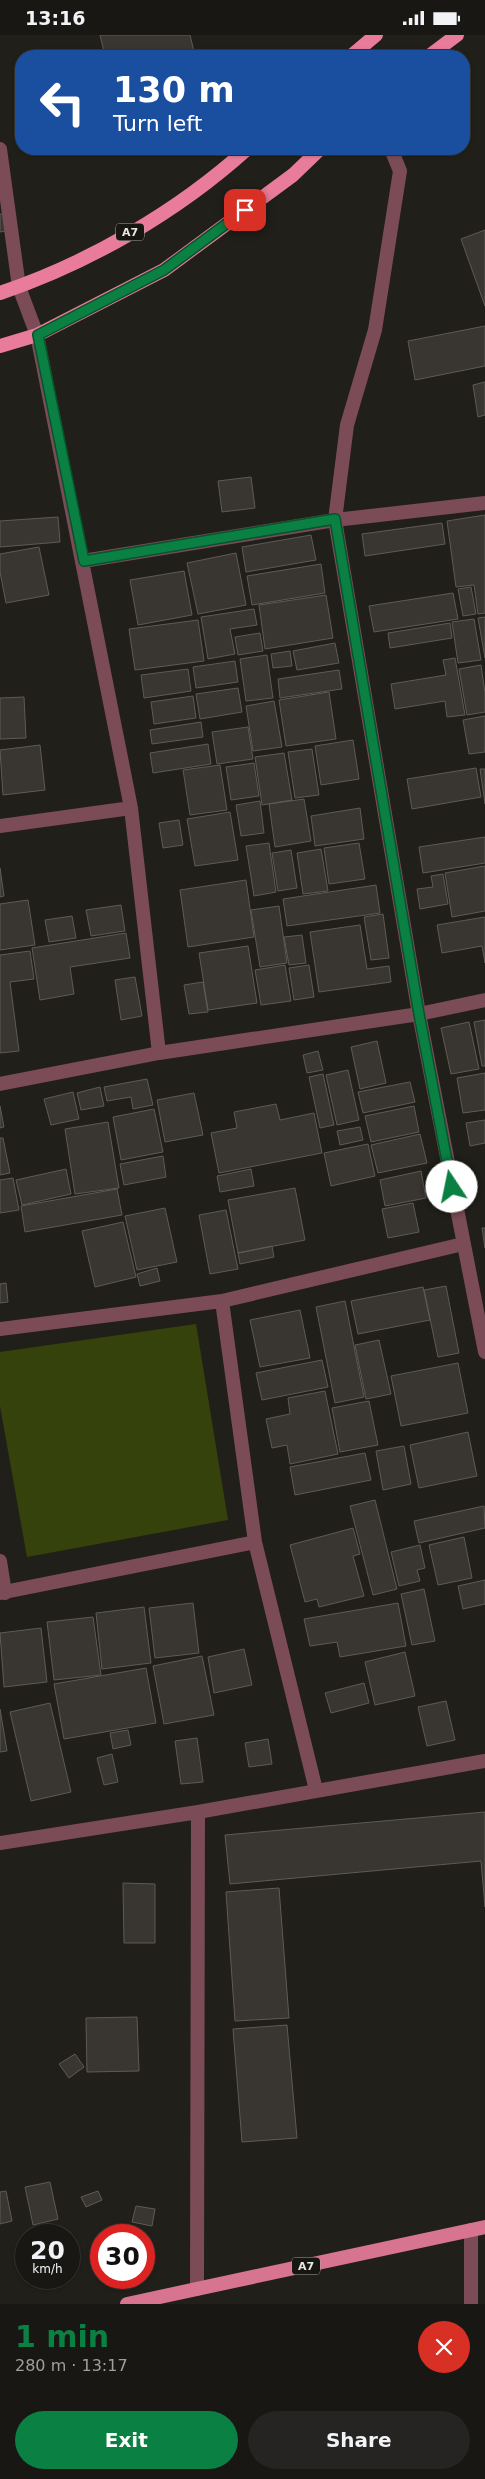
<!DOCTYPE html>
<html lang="en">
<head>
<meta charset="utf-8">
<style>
  :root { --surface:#191714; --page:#262422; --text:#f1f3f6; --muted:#9f9fa0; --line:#373634; --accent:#0b8043 }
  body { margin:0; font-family:"DejaVu Sans",sans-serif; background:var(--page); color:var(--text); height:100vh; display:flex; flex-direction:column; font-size:19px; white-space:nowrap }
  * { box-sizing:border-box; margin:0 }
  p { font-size:16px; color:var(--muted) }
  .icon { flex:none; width:28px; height:28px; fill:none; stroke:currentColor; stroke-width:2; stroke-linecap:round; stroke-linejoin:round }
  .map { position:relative; height:2269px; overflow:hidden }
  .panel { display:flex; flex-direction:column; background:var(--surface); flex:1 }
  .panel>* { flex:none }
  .guide { position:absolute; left:15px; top:15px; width:455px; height:105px; border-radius:20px; box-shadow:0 1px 4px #0004,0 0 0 1px var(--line); background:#1a4fa0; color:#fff; overflow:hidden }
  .speed { position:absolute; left:15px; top:2189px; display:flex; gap:10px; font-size:25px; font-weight:700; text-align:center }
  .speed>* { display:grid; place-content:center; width:65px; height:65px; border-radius:50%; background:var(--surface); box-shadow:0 1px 4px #0004,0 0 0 1px var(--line); line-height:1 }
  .speed small { font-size:12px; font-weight:400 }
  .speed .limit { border:8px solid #d22; background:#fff; color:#111 }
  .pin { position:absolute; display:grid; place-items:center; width:42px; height:42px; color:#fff; margin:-21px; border-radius:10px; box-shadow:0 2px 8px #0006 }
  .me { position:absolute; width:55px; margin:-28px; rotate:349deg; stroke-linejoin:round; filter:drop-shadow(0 0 4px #0008) }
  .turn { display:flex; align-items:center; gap:18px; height:105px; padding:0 15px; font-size:22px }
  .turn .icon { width:65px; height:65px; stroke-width:2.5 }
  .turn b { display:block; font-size:35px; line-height:42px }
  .round { display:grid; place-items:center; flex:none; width:52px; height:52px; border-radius:26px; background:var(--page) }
  .head { display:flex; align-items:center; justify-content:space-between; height:85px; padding:0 15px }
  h1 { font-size:30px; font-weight:800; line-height:38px; color:var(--accent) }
  .primary-button { display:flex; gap:10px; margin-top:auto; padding:10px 15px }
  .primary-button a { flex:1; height:58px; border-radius:30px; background:var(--accent); color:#fff; font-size:20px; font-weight:800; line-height:58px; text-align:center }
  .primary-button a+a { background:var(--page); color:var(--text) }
  .status { display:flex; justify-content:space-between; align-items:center; height:35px; padding:0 25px; background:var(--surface); direction:ltr }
  .status svg { height:14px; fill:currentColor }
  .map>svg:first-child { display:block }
</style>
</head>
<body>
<div class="status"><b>13:16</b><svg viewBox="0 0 49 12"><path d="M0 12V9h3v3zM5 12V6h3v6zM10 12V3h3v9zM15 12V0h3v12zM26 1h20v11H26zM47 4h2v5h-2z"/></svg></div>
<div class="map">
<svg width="485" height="2269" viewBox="0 0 485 2269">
  <rect width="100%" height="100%" fill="#211f1a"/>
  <path fill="#36420b" d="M196,1289L228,1485L27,1522L0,1371V1317Z"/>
  <path fill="#393531" stroke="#5f5a56" d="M100,0H190L195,21H105Z
    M0,179H4L6,196L0,197Z
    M485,195V271L461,204Z
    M485,291V331L415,345L408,306Z
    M485,347V380L478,382L473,350Z
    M251,442L255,473L222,477L218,446Z
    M485,480V578L478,579L474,550L456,552L447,486Z
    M58,482L60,507L0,512V486Z
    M442,488L445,509L365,521L362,499Z
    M311,500L316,525L246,537L242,512Z
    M39,512L49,560L6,568L0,537V519Z
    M236,518L246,570L198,579L187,528Z
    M321,529L325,558L252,570L247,541Z
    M184,536L192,580L138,590L130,545Z
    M471,552L476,579L463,581L458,554Z
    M453,558L458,584L374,597L369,571Z
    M326,560L333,603L265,614L259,570Z
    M254,574L257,590L230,594L235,619L208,624L201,582Z
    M485,582V623L478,583Z
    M474,584L481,625L458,628L452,587Z
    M198,585L204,626L135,635L129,594Z
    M450,588L452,603L390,613L388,598Z
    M260,598L263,616L238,620L235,602Z
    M335,608L339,628L297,635L293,616Z
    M290,616L292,631L273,633L271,619Z
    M267,620L273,663L246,666L240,624Z
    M455,623L465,680L447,682L445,666L395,674L391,649L446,640L443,625Z
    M235,626L238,647L196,653L193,632Z
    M481,630L485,658V677L467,680L459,634Z
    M188,634L191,656L144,663L141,640Z
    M339,635L342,654L280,663L278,644Z
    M238,653L242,677L200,684L196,659Z
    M329,657L336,704L286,711L279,665Z
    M193,661L196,683L154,689L151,667Z
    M24,662L26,703L0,704V663Z
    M274,666L282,712L253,716L246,671Z
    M485,681V717L469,719L463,685Z
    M201,687L203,702L152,709L150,695Z
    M248,692L253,724L217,729L212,697Z
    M353,705L359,744L321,750L315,711Z
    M208,709L211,729L153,738L150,718Z
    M40,710L45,755L3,760L0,715Z
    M312,714L319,760L295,763L288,717Z
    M284,718L292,765L262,770L255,722Z
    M254,728L259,761L231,765L226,732Z
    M220,730L227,775L190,780L183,735Z
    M476,733L481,762L412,774L407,744Z
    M480,734H485V769Z
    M304,764L311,806L275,812L269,769Z
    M260,766L264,798L241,801L236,770Z
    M360,773L364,804L315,811L311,781Z
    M230,777L238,825L195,831L187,784Z
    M179,785L183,810L163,813L159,788Z
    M485,802V828L423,838L419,812Z
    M269,808L276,857L254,861L246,811Z
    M359,808L365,844L329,849L324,813Z
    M321,814L328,856L303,859L297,818Z
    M291,815L297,853L278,856L272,818Z
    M485,831V876L452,882L445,838Z
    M0,833L4,861L0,862Z
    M443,839L448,869L420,874L417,854L433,852L431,841Z
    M246,845L254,902L188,912L180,855Z
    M376,850L380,878L287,891L283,864Z
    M28,865L35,910L0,915V869Z
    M121,870L125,896L91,901L86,875Z
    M279,871L287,928L260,932L251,875Z
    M383,879L389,923L371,925L364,882Z
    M72,881L76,903L49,907L45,885Z
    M485,882V928L482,911L442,918L437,890Z
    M360,890L367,934L389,931L391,947L319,957L310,897Z
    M126,898L130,923L70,932L74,959L40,965L32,913Z
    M302,900L306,928L289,930L284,902Z
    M248,911L257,968L208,975L199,918Z
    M30,916L34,944L10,947L19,1016L0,1018V920Z
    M285,930L291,966L261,970L255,935Z
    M309,930L314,962L294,965L289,933Z
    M135,942L142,981L121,985L115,945Z
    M203,947L208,977L189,979L184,950Z
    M485,985V1031H482L474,987Z
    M469,987L479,1034L451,1039L441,993Z
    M377,1006L386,1048L360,1054L351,1012Z
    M318,1016L323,1035L307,1038L303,1020Z
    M348,1035L359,1085L337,1090L326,1040Z
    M485,1038V1075L463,1078L457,1043Z
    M323,1039L334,1090L320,1093L309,1042Z
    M147,1044L153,1070L133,1074L131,1062L107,1066L104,1052Z
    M410,1047L415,1067L363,1078L358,1057Z
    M100,1052L104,1071L81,1075L77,1058Z
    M73,1057L79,1084L51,1090L44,1064Z
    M194,1058L203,1100L165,1107L157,1065Z
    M276,1069L280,1085L314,1078L322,1118L219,1138L211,1098L237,1093L234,1077Z
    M0,1071L4,1092L0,1093Z
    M414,1071L419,1097L371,1107L365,1081Z
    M154,1074L163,1117L121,1125L113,1082Z
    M485,1085V1108L470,1111L466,1088Z
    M108,1087L119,1153L75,1159L65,1094Z
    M360,1092L363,1105L340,1110L337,1096Z
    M420,1099L427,1128L378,1138L371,1110Z
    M0,1103H3L10,1138L0,1140Z
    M368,1109L375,1141L331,1151L324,1118Z
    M163,1121L166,1142L124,1150L120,1129Z
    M66,1134L71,1159L22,1170L16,1145Z
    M251,1134L254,1151L220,1157L217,1141Z
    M421,1136L426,1163L385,1171L380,1145Z
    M13,1143L19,1175L0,1178V1145Z
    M295,1153L305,1205L238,1218L228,1165Z
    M117,1154L122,1180L25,1197L21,1171Z
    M413,1168L419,1197L388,1203L382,1174Z
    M165,1173L177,1227L137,1235L125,1181Z
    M226,1175L238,1234L210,1239L199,1180Z
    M123,1187L136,1242L95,1252L82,1196Z
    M482,1193H485V1213Z
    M272,1211L274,1222L240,1229L238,1218Z
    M157,1233L160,1246L140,1251L137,1239Z
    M6,1248L8,1267L0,1268V1249Z
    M446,1251L459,1318L438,1322L424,1255Z
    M423,1252L430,1285L358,1299L351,1266Z
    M345,1266L364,1362L335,1368L316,1272Z
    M300,1275L310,1323L260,1332L250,1285Z
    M379,1305L391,1359L366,1364L355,1310Z
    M322,1325L328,1352L262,1365L256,1338Z
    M458,1328L468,1378L401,1391L391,1341Z
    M325,1356L338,1419L290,1429L287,1410L272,1413L266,1384L290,1379L288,1363Z
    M369,1366L378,1410L340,1417L332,1373Z
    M468,1397L477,1441L419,1453L410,1410Z
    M404,1411L411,1449L383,1455L376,1416Z
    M365,1418L371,1445L295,1460L290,1432Z
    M375,1465L397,1554L373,1560L350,1471Z
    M484,1471L485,1493L419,1508L414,1486Z
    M353,1493L360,1519L353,1521L364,1561L319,1572L317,1564L305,1567L290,1510Z
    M464,1502L472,1543L438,1550L429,1510Z
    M420,1510L425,1533L417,1535L420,1546L399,1551L391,1517Z
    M485,1545V1569L463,1574L458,1551Z
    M424,1554L435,1606L412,1610L401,1559Z
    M193,1568L199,1618L155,1623L149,1573Z
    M398,1568L406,1611L340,1622L337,1607L310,1611L304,1584Z
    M144,1572L151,1628L102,1634L96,1578Z
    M93,1582L101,1640L54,1645L47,1587Z
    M41,1593L47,1647L4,1652L0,1598Z
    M244,1614L252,1650L214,1658L208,1622Z
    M405,1617L415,1661L375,1670L365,1627Z
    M202,1621L214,1680L164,1689L153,1631Z
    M146,1633L156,1688L64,1704L54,1649Z
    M364,1648L369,1668L331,1678L325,1658Z
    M446,1666L455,1705L427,1711L418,1672Z
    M50,1668L71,1757L31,1766L10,1677Z
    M0,1674L7,1716L0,1717Z
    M128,1695L131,1710L113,1714L110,1698Z
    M197,1703L203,1747L181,1749L175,1706Z
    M268,1704L272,1729L249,1732L245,1708Z
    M112,1719L118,1747L104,1750L97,1723Z
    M485,1777V1872L481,1826L230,1849L225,1800Z
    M123,1848L155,1849V1908H124Z
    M279,1853L289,1983L235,1986L226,1857Z
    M137,1982L139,2036L87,2037L86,1983Z
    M287,1990L297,2103L242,2107L233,1994Z
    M75,2019L84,2032L69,2043L59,2029Z
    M50,2147L58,2184L33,2190L25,2152Z
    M6,2156L12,2186L0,2189V2157Z
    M98,2156L102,2165L86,2172L81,2162Z
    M136,2171L155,2174L152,2191L132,2187Z"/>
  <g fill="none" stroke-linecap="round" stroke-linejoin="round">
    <path stroke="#7b4b57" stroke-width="14" d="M0,114L19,252L37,300L131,773L159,1018
      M391,114L400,136L375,295L347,390L335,485L485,468
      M83,526L335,485L419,979L485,1317
      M0,791L131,773
      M0,1049L159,1018L419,979L485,965
      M222,1266L255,1507L316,1755
      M0,1294L222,1266L463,1209
      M0,1526L5,1558
      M0,1558L255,1507
      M0,1808L198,1777L485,1726
      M471,2195V2269
      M197,2254L198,1777"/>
    <path stroke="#d7748f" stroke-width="14" d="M127,2269L485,2192"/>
    <path stroke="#e97c9a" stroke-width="14" d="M351,21L376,0
      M429,21L457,0
      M0,258C89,228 177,177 247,114
      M0,311L37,300L164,235L293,140L320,114"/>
  </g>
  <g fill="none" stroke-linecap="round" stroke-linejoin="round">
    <g stroke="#07532c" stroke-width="12">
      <path id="route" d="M245,175L164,235L38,300L84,526L335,484L419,979L452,1152"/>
    </g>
    <use href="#route" stroke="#0b8043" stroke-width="9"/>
  </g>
  <g text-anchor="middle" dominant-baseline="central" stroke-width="4" stroke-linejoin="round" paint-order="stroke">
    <g fill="#181611" stroke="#aaa8a4" stroke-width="1">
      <rect x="116" y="188.5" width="28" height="17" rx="4"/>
      <rect x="292" y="2222.5" width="28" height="17" rx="4"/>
    </g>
    <g font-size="11" font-weight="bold" fill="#e8e7e3">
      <text x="130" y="197">A7</text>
      <text x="306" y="2231">A7</text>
    </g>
  </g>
</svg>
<div class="speed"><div>20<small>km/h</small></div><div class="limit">30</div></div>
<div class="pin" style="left:245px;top:175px;background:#d93025"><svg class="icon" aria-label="arrive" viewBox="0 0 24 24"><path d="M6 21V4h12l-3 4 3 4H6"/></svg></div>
<svg class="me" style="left:452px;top:1152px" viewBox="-20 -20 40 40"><circle r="19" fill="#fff"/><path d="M0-13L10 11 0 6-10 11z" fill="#0b8043"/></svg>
<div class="guide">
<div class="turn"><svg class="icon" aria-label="left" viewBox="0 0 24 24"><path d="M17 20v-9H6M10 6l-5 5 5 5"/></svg><div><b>130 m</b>Turn left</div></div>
</div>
</div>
<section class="panel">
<div class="head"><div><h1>1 min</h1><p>280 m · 13:17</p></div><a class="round" style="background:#d93025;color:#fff"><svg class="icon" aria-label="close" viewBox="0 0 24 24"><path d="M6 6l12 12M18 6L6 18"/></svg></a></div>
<div class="primary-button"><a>Exit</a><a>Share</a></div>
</section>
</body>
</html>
